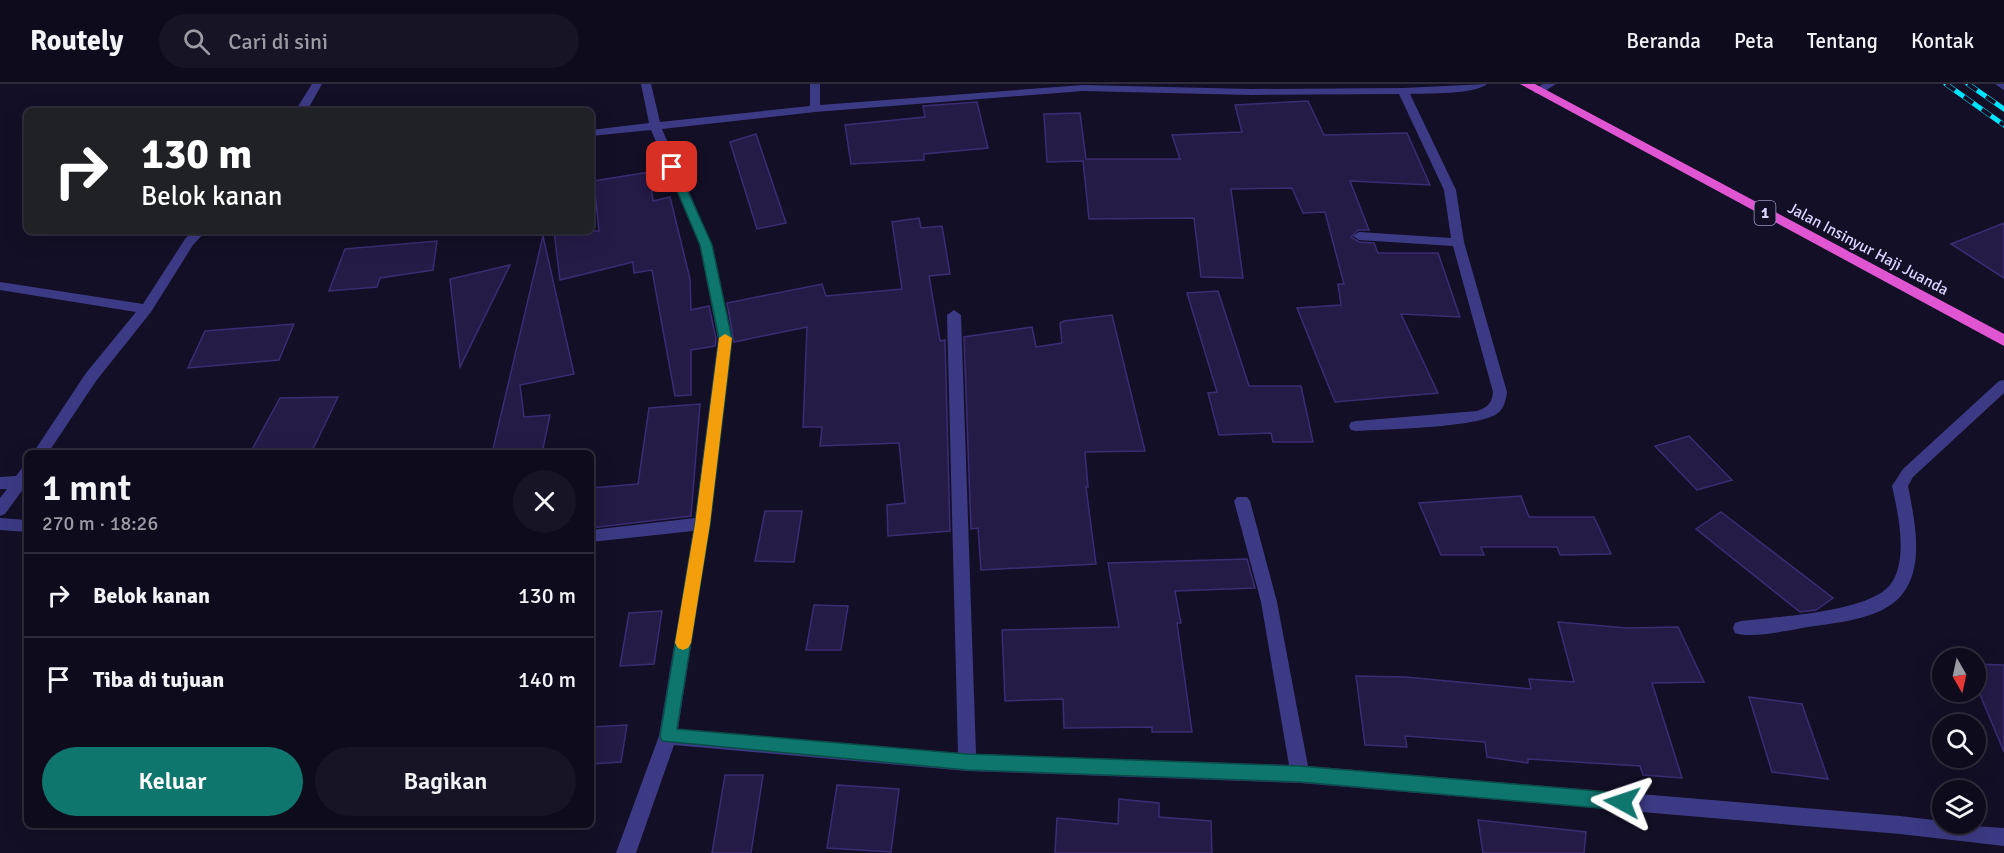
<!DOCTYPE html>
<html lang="id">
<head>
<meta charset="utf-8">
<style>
  :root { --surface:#0e0b1c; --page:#171425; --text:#f1f3f6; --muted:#9b9ba3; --line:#2e2b3b; --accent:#0f766e }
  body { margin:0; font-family:Signika,sans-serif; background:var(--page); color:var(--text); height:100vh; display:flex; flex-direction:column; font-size:22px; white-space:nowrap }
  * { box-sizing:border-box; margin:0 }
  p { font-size:20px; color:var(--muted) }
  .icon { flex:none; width:33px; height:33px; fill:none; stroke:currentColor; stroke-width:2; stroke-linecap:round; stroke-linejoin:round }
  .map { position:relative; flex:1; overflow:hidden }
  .side { position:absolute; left:24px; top:366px; width:570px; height:378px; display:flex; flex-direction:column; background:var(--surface); border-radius:9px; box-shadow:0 6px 24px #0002,0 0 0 2px var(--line) }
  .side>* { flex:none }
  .top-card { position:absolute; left:24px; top:24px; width:570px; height:126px; border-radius:9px; box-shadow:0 6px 24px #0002,0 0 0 2px var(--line); background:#202124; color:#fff; overflow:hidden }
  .needle { width:39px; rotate:171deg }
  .controls { position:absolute; left:1932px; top:564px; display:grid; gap:12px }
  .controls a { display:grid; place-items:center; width:54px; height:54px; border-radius:50%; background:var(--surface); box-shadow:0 6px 24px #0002,0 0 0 2px var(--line); font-size:30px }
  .pin { position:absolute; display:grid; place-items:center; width:51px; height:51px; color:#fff; margin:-26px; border-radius:12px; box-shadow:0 3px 9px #0006 }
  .me { position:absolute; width:66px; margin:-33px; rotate:275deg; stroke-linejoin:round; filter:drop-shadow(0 0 4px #0008) }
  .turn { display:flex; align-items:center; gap:21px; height:126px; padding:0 18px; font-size:27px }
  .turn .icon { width:78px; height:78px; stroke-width:2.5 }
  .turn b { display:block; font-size:42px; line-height:51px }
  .round { display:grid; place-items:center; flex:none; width:63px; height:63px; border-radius:32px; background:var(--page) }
  .head { display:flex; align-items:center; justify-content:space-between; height:102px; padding:0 18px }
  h1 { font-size:36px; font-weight:600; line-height:45px }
  .primary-button { display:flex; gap:12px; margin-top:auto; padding:12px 18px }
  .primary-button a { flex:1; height:69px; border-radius:36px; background:var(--accent); color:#fff; font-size:24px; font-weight:600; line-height:69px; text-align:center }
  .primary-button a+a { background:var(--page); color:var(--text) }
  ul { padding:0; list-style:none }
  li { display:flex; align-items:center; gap:18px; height:84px; padding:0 18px; border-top:2px solid var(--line) }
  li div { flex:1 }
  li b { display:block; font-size:22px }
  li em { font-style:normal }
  header { display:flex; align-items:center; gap:36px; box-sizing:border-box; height:84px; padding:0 30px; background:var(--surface); border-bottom:2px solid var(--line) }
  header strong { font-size:28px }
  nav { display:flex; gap:33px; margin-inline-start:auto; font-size:21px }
  .search { width:420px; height:54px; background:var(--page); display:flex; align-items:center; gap:15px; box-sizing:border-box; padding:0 21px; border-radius:33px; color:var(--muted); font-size:22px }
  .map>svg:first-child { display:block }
</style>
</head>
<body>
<header>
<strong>Routely</strong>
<div class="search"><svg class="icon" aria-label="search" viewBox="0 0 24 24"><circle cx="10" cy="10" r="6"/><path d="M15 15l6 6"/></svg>Cari di sini</div>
<nav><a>Beranda</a><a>Peta</a><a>Tentang</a><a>Kontak</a></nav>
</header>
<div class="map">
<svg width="2004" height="769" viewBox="0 0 2004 769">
  <rect width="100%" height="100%" fill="#130f26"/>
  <path fill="#241b47" stroke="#3b2d73" stroke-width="1.5" d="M1308,17L1324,51L1407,49L1430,101L1350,97L1369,146H1358L1351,153L1359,158L1374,159L1378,169H1438L1460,233L1401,230L1438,309L1335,318L1297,224L1341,221L1338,200H1344L1325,128L1303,129L1292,104L1231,105L1243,194L1201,193L1194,134L1089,135L1083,77L1047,78L1044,30L1080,29L1086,75H1180L1172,51L1242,48L1235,21Z
    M977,18L988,64L924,70V76L851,80L845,41L925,33L923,22Z
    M756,50L786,139L757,145L730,58Z
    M649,88L653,117L670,113L690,195L691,226L709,222L716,255L715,262L691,266V311L675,312L652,186L634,189L633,178L560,196L554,147H599L594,97Z
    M919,134L921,144L942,142L950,190L929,192L940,257L945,256L950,447L888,452L887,421L905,419L899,359L820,362L822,343H803L807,243L734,258L727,219L822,200L826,212L902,205L892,138Z
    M2004,139V194L1951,160Z
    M543,152L574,290L520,301L524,333L550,331L542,369H492Z
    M437,157L433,186L380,194L377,203L329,207L345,165Z
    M510,181L460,283L450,195Z
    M1218,207L1249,302H1301L1313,358H1273L1271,349L1219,351L1208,309L1217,308L1187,209Z
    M1112,231L1145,367L1085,368L1088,403H1086L1096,480L981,486L978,444L971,445L964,253L1032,243L1036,263L1062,259L1060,239L1064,237Z
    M294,240L279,276L188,284L205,247Z
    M338,313L311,369H250L280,314Z
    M700,320L691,432L591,444V404L638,400L649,324Z
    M1689,352L1732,396L1697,406L1655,362Z
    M1521,412L1529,433H1594L1611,470L1560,471L1557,463H1481L1484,471H1441L1419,419Z
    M765,427H802L794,478L755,477Z
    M1721,428L1833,514L1816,526L1800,528L1696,445Z
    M1247,475L1255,504L1175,507L1181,539H1177L1192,648H1152V643L1064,644L1063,615L1005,617L1002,546L1119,543L1108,479Z
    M814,521L848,522L841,566H806Z
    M662,527L654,580L620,582L629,529Z
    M1558,538L1627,544L1678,543L1704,598L1652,599L1682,694L1643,691L1640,682L1528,675V679L1487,673L1485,658L1405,652L1407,663L1365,661L1356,592L1406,593L1531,605L1529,595L1574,598Z
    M1976,580L2004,581V668L1976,601Z
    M1749,613L1802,620L1828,695L1772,688Z
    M627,641L621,678L591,680V643Z
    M725,691H763L751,769H712Z
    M837,701L899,705L891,768L827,764Z
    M1119,715L1159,719V733L1211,737L1212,769H1055L1057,734L1118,740Z
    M1478,736L1586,748L1584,769H1483Z"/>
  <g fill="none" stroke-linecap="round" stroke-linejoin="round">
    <path fill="#3d3a85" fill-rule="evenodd" d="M312,0H322L307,27H295Z
      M641,0H651L660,38L810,22V0H820V21L1083,1L1251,5L1403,4L1487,0C1473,11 1429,9 1410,10L1456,106L1464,158L1507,308C1506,316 1504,324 1498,329C1480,344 1384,345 1356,347L1351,346L1349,342L1351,338L1356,337L1477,327C1488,323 1492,319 1493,308L1453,162L1359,156L1353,152L1359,148L1451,154L1444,106L1399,10L1251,11L1083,7L815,28L662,45L712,161L732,255L710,440L678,645L958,669L947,231L954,226L961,231L976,670L1289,681L1261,518L1234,417L1237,413H1247L1250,417L1277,518L1308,682L1900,732L1942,737V740L2004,744V762L1900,750L1300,699L967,687L674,661L636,769H616L659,652L693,447L591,458V446L695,434L718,255L700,161L651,46L591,52V46L649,39Z
      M1543,0H1556L1542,9H1534V5Z
      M1995,0H2004V6Z
      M193,147H206L193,161L151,228L96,297L48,369H33L86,289L136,228L0,206V198L143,220L185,155Z
      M2004,296V309L1913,393L1908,402C1915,438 1928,494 1892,520C1870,536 1835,539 1808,543C1790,546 1751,555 1735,549L1733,544L1735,539L1741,537C1775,533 1869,528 1890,501C1909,477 1898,429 1892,402L1903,385L1999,297Z
      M27,382V400L5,430L0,432V414L7,405H0V393L16,392L22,384Z
      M0,434L27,436V448L0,446Z"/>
    <path fill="#e055d1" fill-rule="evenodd" d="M1520,0H1535L2004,250V262Z"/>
    <g stroke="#00e5ff" stroke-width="5">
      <path id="rail" d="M1946,0L2004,41
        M1968,0L2004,25"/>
    </g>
    <use href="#rail" stroke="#130f26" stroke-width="4" stroke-dasharray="11" stroke-linecap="butt"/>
  </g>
  <path fill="#0f766e" stroke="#0a4d48" stroke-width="1.5" d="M672,80L677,83L712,161L732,255L710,440L677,645L967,670L1300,682L1622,709L1628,712L1631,718L1628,723L1622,726L1300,698L967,686L662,657L660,652L695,440L719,255L700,161L667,83Z"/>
  <path fill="#f59e0b" d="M725,250L732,254L710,440L691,559L688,564L683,566L678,564L675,559L695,440L719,254Z"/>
  <g text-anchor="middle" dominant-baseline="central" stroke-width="5" stroke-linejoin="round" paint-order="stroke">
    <rect fill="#130f26" stroke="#9e99be" stroke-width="1.5" x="1754.5" y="117" width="21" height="24" rx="4.5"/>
    <g font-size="15" font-weight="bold" fill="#d9d4ff">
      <text x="1765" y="129">1</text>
    </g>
    <g font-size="16" fill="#d9d4ff" stroke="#130f26">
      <text transform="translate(1868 165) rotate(28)">Jalan Insinyur Haji Juanda</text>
    </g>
  </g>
</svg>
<div class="controls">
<a><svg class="needle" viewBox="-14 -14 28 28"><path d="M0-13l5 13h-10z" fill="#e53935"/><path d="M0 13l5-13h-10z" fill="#9b9ba3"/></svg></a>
<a><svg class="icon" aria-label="search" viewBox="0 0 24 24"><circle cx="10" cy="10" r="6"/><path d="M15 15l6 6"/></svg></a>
<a><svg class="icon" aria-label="layers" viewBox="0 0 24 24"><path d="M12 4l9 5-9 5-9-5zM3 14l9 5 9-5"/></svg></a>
</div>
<div class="pin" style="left:672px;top:83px;background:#d93025"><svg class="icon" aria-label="arrive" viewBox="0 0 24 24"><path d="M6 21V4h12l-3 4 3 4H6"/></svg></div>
<svg class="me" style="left:1622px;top:718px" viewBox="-20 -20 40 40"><path d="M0-17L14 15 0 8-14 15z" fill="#0f766e" stroke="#fff" stroke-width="4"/></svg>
<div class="top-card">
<div class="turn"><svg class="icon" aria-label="right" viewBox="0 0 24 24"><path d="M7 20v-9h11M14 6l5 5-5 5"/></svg><div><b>130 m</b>Belok kanan</div></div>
</div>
<section class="side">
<div class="head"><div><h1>1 mnt</h1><p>270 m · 18:26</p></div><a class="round"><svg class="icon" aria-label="close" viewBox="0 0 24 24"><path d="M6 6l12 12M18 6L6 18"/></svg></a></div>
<ul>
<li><svg class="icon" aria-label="right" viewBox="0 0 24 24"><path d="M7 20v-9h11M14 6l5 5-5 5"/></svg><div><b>Belok kanan</b></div><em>130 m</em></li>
<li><svg class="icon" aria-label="arrive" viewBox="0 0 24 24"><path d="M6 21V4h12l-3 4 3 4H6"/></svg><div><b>Tiba di tujuan</b></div><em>140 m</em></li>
</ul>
<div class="primary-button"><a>Keluar</a><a>Bagikan</a></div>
</section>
</div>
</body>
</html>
